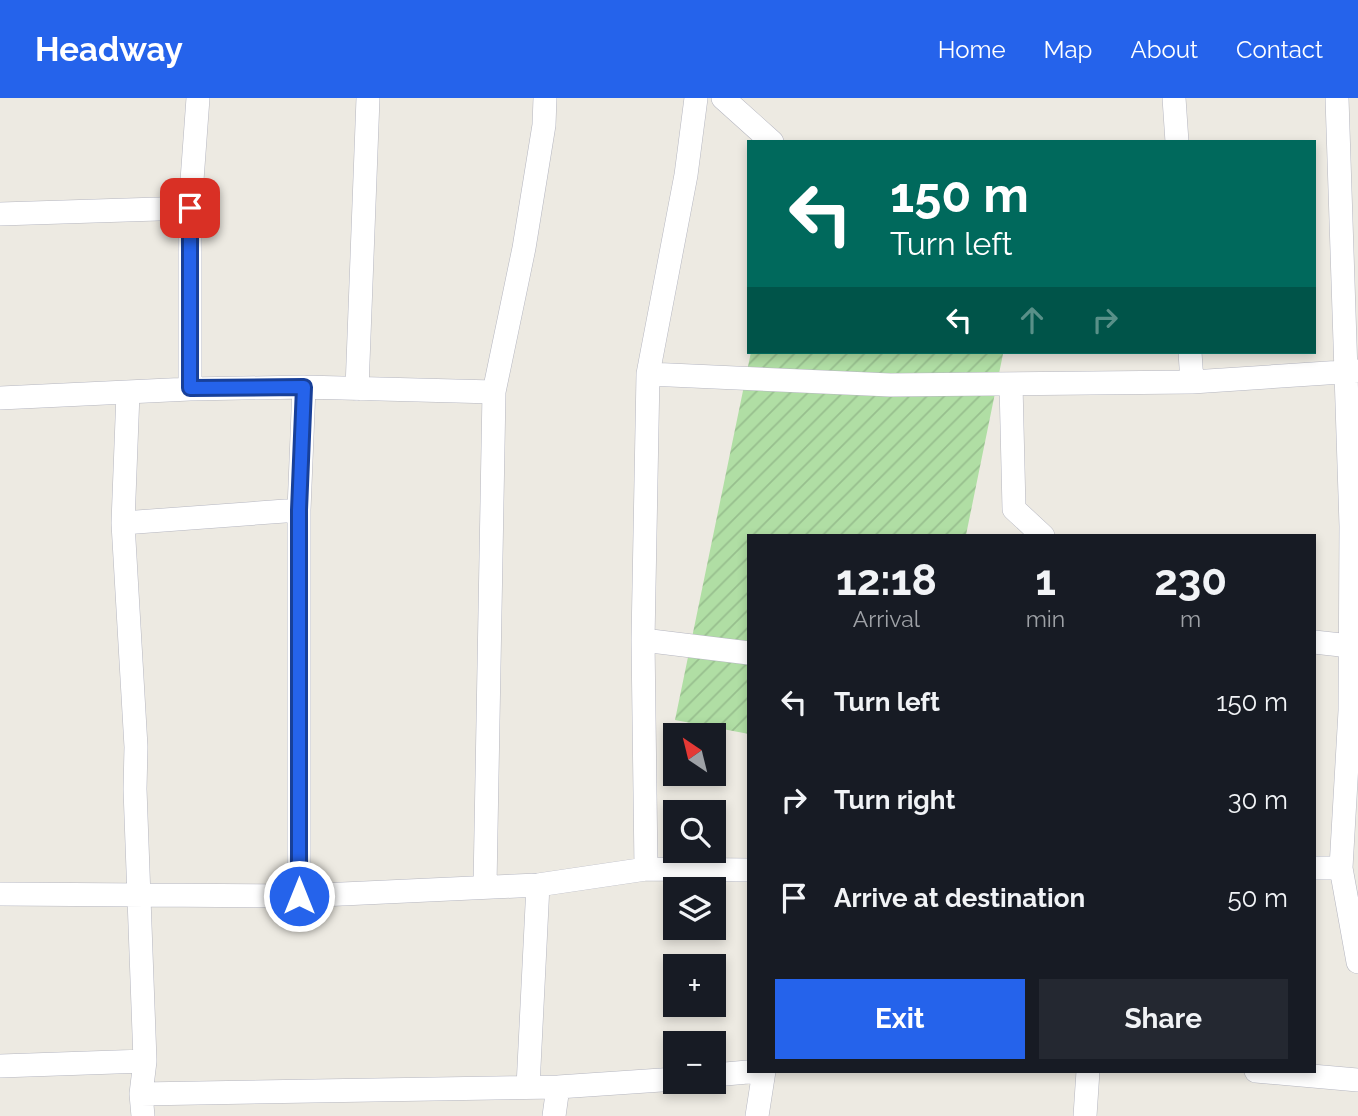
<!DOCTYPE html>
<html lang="en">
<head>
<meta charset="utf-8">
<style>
  :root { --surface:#171b24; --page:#242831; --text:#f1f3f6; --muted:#9ea1a6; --accent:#2563eb }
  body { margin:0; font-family:Raleway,sans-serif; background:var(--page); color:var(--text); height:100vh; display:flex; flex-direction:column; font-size:26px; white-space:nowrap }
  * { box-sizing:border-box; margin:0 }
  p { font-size:23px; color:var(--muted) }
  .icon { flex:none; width:38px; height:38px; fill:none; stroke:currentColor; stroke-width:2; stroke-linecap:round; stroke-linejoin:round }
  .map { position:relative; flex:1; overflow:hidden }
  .drawer { position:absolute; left:747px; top:436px; width:569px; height:539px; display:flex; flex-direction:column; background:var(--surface); border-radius:0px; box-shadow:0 4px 10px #0003 }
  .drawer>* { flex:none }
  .hud { position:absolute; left:747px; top:42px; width:569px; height:214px; border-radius:0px; box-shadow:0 4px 10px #0003; background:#00695c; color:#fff; overflow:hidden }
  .needle { width:46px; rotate:325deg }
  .tools { position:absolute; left:663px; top:625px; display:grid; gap:14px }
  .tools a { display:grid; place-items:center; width:63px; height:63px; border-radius:0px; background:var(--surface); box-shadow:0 4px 10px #0003; font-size:35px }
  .pin { position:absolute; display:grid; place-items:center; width:60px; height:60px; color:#fff; margin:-30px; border-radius:14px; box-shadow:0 4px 10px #0006 }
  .me { position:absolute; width:77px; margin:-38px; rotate:0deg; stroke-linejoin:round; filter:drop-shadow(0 0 5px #0008) }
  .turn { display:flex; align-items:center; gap:24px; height:147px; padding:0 28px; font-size:32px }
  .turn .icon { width:91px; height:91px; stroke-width:2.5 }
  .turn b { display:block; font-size:49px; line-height:60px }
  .lanes { display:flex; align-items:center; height:66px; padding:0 28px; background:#0003; justify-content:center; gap:35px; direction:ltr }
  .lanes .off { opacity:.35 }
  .eta { display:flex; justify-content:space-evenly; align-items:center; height:119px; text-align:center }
  .eta b { font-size:42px; font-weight:700; line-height:49px }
  .button { display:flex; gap:14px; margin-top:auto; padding:14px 28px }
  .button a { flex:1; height:80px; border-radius:0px; background:var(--accent); color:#fff; font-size:28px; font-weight:700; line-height:80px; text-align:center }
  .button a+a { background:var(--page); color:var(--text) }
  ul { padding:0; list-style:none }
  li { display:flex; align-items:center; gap:21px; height:98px; padding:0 28px }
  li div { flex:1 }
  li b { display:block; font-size:26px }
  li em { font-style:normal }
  header { display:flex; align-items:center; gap:42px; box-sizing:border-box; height:98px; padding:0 35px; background:var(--accent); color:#fff }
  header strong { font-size:33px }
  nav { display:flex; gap:38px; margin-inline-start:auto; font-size:24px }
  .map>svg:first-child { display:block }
</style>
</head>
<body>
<header>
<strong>Headway</strong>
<nav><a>Home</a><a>Map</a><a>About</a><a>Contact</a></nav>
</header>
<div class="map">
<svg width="1358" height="1018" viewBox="0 0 1358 1018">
  <defs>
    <pattern id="garden-furrows" width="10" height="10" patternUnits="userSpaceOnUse" patternTransform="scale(1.75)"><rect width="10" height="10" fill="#b0dea4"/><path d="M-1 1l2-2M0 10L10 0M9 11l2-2" fill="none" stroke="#98bf8e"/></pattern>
  </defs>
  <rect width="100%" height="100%" fill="#edeae2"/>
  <path fill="url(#garden-furrows)" d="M751,254H993L1003,256L966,437L749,438V636L675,622Z"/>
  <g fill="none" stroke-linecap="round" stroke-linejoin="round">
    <g stroke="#b5b6c0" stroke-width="24">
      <path id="street" d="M723,0L772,44
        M1174,0L1177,44
        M1337,0L1351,428L1350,613L1341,770L1358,864
        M0,116L190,110
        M1190,254L1192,284
        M648,276L890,287L1192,284L1358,273
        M1011,286L1014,411L1043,438
        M190,291V110L198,0
        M357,291L368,0
        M128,295L123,425L136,649L135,691L145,963L141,996L143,1018
        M0,300L190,291L304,289L494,294
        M123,425L299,412
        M643,542L749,555
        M1314,544L1350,548
        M1314,770H1341
        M646,771L643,542L648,276L686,77L696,0
        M485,788L494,294L524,150L544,27L545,0
        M0,796L299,798L538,787L646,771L749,772
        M299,798V412L304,289
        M0,968L145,963
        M1256,973L1358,982
        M714,977L759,973
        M528,989L538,787
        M141,996L558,989L676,981
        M554,1018L558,989
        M757,1018L764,973
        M1085,1018L1088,973"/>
    </g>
    <use href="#street" stroke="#fff" stroke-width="23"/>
  </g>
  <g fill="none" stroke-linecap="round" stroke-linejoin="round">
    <g stroke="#184099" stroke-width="18">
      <path id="route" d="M190,110V290L304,289L299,412V798"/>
    </g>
    <use href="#route" stroke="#2563eb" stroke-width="12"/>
  </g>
</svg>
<div class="tools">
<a><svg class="needle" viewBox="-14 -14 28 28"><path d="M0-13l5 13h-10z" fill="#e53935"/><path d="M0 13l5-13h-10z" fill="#9ea1a6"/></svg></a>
<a><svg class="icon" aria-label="search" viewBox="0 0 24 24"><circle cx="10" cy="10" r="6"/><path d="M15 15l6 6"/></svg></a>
<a><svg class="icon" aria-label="layers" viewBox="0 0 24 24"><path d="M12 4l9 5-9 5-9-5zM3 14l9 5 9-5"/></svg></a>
<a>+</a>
<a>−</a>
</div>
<div class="pin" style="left:190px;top:110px;background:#d93025"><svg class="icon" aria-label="arrive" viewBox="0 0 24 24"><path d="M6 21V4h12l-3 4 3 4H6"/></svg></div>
<svg class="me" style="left:299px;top:798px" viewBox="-20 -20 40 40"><circle r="17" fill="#2563eb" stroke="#fff" stroke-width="3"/><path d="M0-11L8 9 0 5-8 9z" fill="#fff"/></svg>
<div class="hud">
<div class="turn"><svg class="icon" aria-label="left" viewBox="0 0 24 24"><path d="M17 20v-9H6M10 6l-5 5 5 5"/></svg><div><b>150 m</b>Turn left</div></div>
<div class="lanes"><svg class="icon" aria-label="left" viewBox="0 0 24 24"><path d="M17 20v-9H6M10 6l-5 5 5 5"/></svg><svg class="icon off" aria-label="ahead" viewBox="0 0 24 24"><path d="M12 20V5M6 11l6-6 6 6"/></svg><svg class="icon off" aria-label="right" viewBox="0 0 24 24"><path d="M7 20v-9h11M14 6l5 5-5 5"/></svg></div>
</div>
<section class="drawer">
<div class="eta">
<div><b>12:18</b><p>Arrival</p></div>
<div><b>1</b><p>min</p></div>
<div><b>230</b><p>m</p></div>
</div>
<ul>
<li><svg class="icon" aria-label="left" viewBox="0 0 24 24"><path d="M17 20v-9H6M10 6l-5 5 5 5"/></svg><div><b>Turn left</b></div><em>150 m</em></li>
<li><svg class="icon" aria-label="right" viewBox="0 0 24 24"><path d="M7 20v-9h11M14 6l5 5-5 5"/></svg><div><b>Turn right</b></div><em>30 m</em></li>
<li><svg class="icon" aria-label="arrive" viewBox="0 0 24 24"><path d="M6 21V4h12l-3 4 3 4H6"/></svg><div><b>Arrive at destination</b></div><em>50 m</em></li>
</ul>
<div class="button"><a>Exit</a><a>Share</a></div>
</section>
</div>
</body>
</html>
